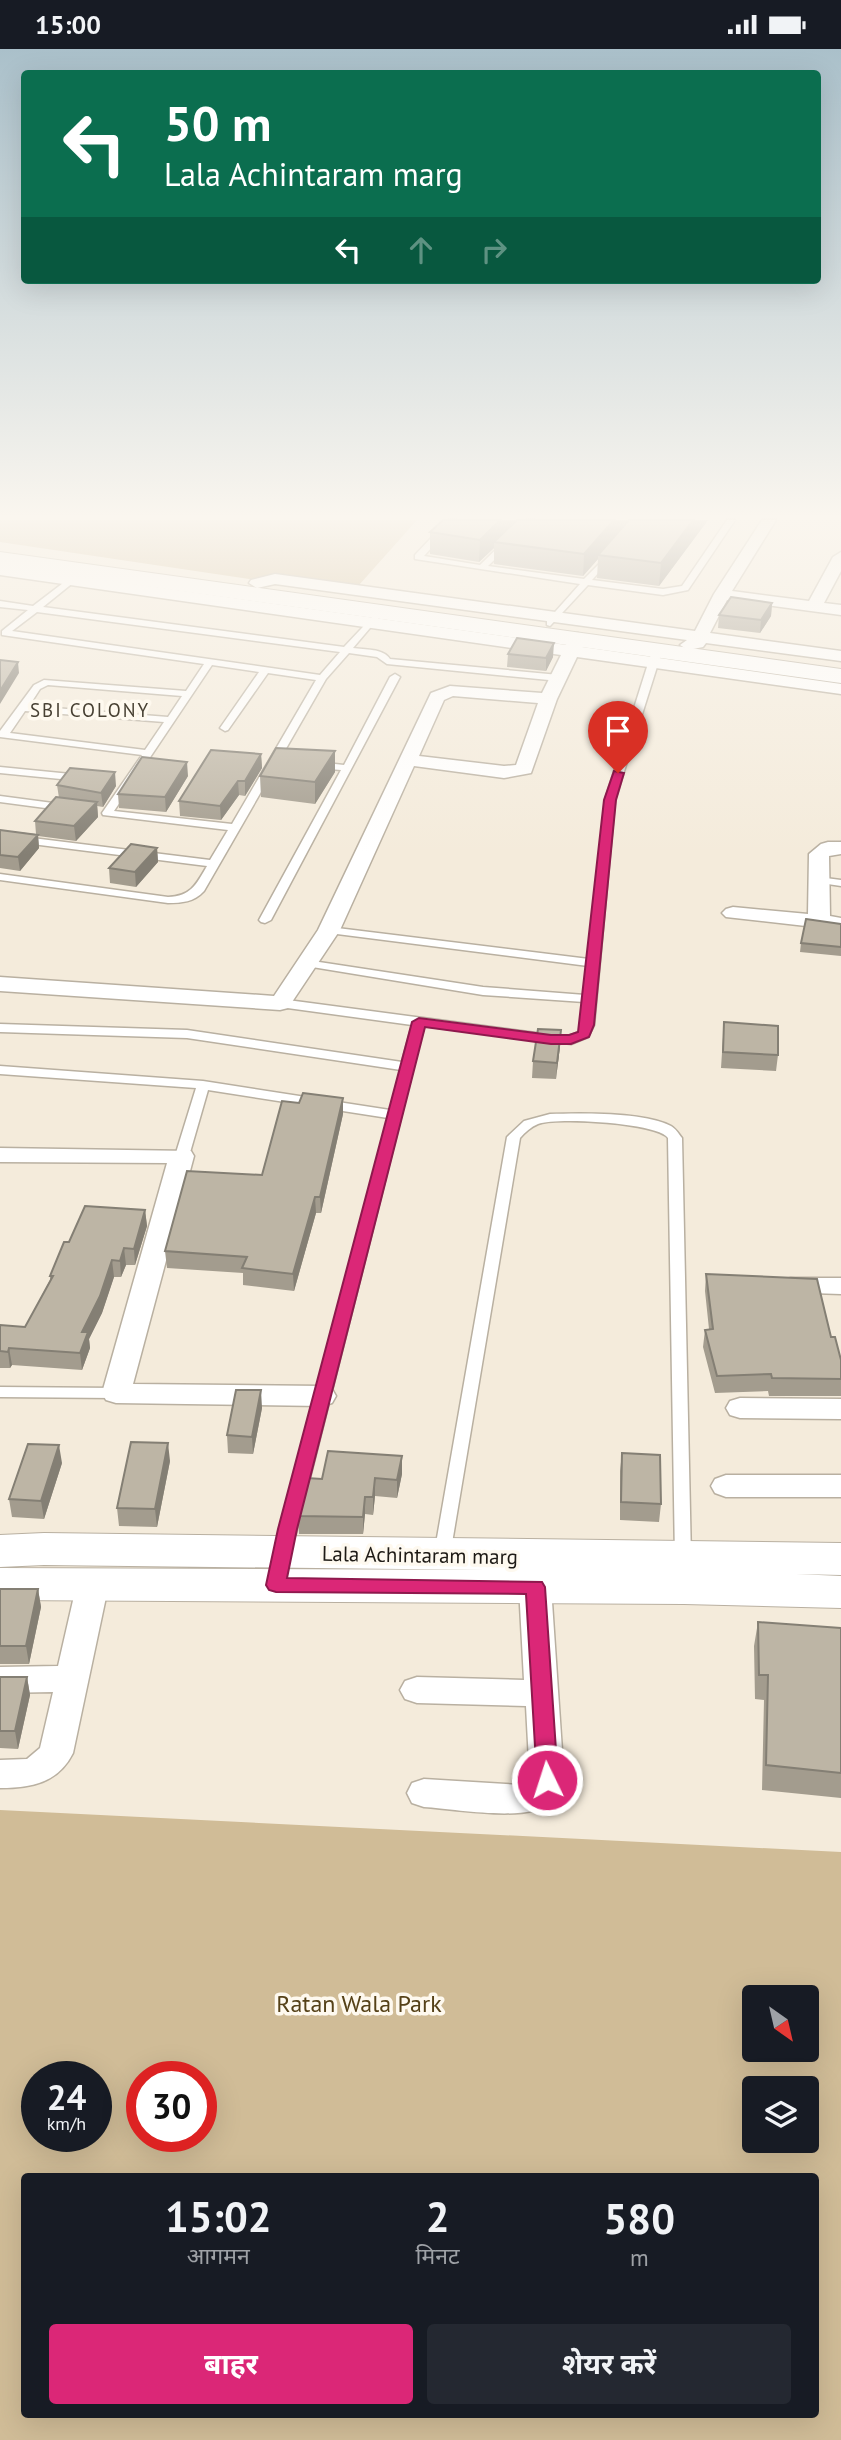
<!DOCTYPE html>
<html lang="hi">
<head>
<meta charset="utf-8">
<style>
  :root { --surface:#171b24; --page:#242831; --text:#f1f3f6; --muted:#9ea1a6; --accent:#db2777 }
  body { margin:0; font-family:"PT Sans","Noto Sans Devanagari",sans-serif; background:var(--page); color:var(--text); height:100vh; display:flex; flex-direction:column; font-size:26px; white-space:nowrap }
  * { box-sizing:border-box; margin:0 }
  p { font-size:23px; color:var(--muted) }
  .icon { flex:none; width:38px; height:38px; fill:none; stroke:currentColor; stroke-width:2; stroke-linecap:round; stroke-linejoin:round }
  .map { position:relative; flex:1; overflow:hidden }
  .side { position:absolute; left:21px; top:2124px; width:798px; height:245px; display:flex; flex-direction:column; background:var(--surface); border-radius:7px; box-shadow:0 7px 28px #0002 }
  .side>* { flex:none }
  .hud { position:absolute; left:21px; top:21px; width:800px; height:214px; border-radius:7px; box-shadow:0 7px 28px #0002; background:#0b6e4f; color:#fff; overflow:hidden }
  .needle { width:46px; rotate:146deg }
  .fabs { position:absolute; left:742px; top:1936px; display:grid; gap:14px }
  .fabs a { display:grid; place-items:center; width:77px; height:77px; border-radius:7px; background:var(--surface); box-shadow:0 7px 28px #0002; font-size:35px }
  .speed { position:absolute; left:21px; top:2012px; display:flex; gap:14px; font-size:35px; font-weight:700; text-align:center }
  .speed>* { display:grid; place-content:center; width:91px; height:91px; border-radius:50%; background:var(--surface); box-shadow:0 7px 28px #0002; line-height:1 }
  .speed small { font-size:18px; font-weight:400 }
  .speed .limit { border:10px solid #d22; background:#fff; color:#111 }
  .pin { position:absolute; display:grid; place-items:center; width:60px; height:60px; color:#fff; margin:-72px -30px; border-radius:50% 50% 50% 0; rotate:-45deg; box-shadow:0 0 7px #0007 }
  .pin .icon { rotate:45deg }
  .me { position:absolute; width:77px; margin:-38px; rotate:356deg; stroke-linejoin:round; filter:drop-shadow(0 0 5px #0008) }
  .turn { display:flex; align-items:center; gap:24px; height:147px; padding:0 28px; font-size:32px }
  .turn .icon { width:91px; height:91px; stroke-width:2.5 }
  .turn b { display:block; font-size:49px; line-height:60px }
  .lanes { display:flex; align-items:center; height:66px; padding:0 28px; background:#0003; justify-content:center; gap:35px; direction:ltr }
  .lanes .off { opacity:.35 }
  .eta { display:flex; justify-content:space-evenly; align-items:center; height:119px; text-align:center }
  .eta b { font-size:42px; font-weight:700; line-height:49px }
  .action { display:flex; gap:14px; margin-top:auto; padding:14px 28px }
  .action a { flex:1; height:80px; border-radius:7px; background:var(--accent); color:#fff; font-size:28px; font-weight:700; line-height:80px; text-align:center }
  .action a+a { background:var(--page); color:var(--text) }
  .status { display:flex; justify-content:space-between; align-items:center; height:49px; padding:0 35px; background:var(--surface); direction:ltr }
  .status svg { height:19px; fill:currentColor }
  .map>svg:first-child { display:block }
</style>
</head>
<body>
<div class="status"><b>15:00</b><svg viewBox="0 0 49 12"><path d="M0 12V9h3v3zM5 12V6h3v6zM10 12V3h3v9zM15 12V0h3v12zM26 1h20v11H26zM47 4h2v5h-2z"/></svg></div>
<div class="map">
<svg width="841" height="2391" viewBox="0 0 841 2391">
  <rect width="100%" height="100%" fill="#f4ebdb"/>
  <path fill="#d0bc97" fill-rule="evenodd" d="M0,471H417L351,545L0,493Z
    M0,1761L841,1803V2391H0ZM754,1948H807V2000H754ZM37,2028H96V2088H37ZM142,2028H201V2088H142ZM754,2039H807V2091H754ZM24,2128H816V2366H24Z"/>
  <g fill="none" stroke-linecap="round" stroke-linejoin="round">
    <g stroke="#b9b0a1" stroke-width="3">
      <path id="lane" d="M448,471H456L424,507L480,516L526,471H535L488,517L584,530L609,505L613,507L592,531L663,540L682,537L727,471H735L688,541L663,546L588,536L550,577L547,576V572L580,535L415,510V506Z
        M71,528L75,531L74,533L43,558L344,598L377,563L381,566L353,599C365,601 383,599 390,610L559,626L564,629L559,632L387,615L377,608L349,604L326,630L204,842C194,853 182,854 168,854L0,831V825L168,848C191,847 196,836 207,817L0,791V785L210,811L228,781L103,766L102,764L142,706L0,688V682L34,636L44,631L186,642L204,615L2,586V582L28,561L0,558V552L33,557ZM37,563L340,603L320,626L12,582ZM212,616L259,623L220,679L225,682L228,681L268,624L316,631L232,775L114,762ZM48,636L182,647L168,668L29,657L40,640ZM25,662L164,673L145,701L10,684Z
        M657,599L662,602L615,751L594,976L588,988L571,995L424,977L291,1504L289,1508L283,1510L277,1508L275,1504L388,1069L208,1041L189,1107L182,1111L175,1107L196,1039L0,1025V1017L203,1032L390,1061L401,1021L187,989L0,983V975L187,981L402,1013L412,976L280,958L274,954L280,950L551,986L569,987L579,983L582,976L584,953L483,946L306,917L300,914L306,911L483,938L585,946L588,917L329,884L323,881L329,878L589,910L605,751L652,602Z
        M395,625L400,628L271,871L265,874L261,873L259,871L341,721L317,719L312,716L317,713L344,716L390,628Z
        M0,718L81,726L86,729L81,732L0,724Z
        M0,747L68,756L73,759L68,762L0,753Z
        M818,828L841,831V837L814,833V829Z
        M550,1065C580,1064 645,1063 671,1077C676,1080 678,1084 682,1089L691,1510L689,1514L683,1516L677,1514L675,1510L668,1089C658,1074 557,1068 538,1075C531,1078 525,1083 520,1089L450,1506L448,1510L442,1512L436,1510L434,1506L507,1088L524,1072Z
        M0,1338L116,1339L121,1340L124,1344L121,1348L116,1349L0,1348Z"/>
    </g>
    <g stroke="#b9b0a1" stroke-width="3">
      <path id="street" d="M762,471H776L732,542L809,552L833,508L841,503V522L824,554L841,556V566L727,551L710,584L841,602V612L706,594L703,598L688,601L680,596L687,591L275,535L257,539L249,534L251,531L275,525L695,582L714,545Z
        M0,516L566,596L572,585L578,584L586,589L582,598L841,635V645L577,608L557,650L531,724L504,729L414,717L340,881L288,959L280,961L0,942V928L274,947L318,881L431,644L450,637L542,644L561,606L0,526ZM453,647L538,654L516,716L504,717L419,707L444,651Z
        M828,793H841V805L829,807L830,867L841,869V881L726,868L722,864L726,860L733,858L808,865L809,805L821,795Z
        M0,1099L191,1102L194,1107L133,1335L322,1337L332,1340L336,1347L332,1354L322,1357L116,1354L106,1351L102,1344L167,1114L0,1113Z
        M791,1229H841V1245L781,1243L778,1237L781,1231Z
        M740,1349L841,1350V1370L740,1369L730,1366L726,1359L730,1352Z
        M726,1426H841V1448H726L715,1444L711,1437L715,1430Z
        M93,1522L104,1526L109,1534L73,1704C58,1734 31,1739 0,1739V1711L27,1710L40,1699L53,1643L0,1644V1618L58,1617L77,1534L82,1526Z
        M535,1526L546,1530L551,1538L564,1731C561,1739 557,1750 550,1755C526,1773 455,1760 424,1758L412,1754L407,1744L412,1734L424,1730L521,1736L530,1731L526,1657L417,1654L405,1650L400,1641L405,1632L417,1628L524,1631L519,1538L524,1530Z"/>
    </g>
    <g stroke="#b9b0a1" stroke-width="2">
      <path id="secondary" d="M0,503L841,620V634L0,517Z
        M44,1484L841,1494V1526L796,1525L841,1527V1559L684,1555L0,1551V1519L487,1521L44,1516L0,1518V1486Z"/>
    </g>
    <use href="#lane" fill="#fff" fill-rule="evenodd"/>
    <use href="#street" fill="#fff" fill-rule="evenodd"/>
    <use href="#secondary" fill="#fff" fill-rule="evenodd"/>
  </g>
  <path fill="#a39c8e" d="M443,471H708L659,537L597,529L598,510L583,527L494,515V499L479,513L430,505V483Z
    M772,554L771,567L760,584L718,579L719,566Z
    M508,605L553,608L546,622L507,618Z
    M261,705L262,719L245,747L239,746L221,771L180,767L179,752Z
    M335,723L315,755L261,748L260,727Z
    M188,727L166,763L119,759L118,745Z
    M57,736L116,737L103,758L97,757L98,768L76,792L38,787L39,799L20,822L0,819V781L36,785L35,772L59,749Z
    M157,799L158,813L136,838L110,834L109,819Z
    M841,875V907L800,903L801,894Z
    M724,973L778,1006L776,1022L721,1019Z
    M561,981L560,997L556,1030L532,1029L533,1012Z
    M343,1065L321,1164H316L294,1242L243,1236V1224L167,1219L165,1202L262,1126Z
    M145,1161L147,1177L135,1216H126L121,1228H114L102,1264L89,1290L90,1299L82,1321L12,1316L10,1319H0V1276L25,1278L50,1231V1227L69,1193Z
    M706,1225L831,1288L841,1311V1347H769L768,1342L715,1344L703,1298L705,1281L709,1280L705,1242Z
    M262,1359L253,1405L228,1404L227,1386Z
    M622,1404L661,1455L659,1473L620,1471V1422Z
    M402,1407V1425L397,1449L375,1447L373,1466L365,1465L363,1485H299L298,1467L322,1430Z
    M170,1412L157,1478L119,1477L117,1459Z
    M62,1414L44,1470L12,1468L9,1450Z
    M0,1540H38L41,1558L29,1615H0Z
    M758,1573L841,1579V1749L762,1741L764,1651L755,1650L754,1597Z
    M0,1628H27L30,1646L18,1700L0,1699Z"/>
  <path fill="#847f74" d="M500,471H522L494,493V499L479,513L480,491Z
    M614,471H632L598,506V510L583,527L584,505Z
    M693,471H708L659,537L661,514Z
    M772,554L771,567L760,584L761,571Z
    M554,594L553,608L546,622V609Z
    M18,613L19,624L0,655V642Z
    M335,702V723L315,755V733Z
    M261,705L262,719L245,747V732Z
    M187,713L188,727L166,763L165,748Z
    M115,723L116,737L103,758L101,744Z
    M238,732L239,746L221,771L220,757Z
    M97,753L98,768L76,792L74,777Z
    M38,786L39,799L20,822L18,808Z
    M157,799L158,813L136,838L135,823Z
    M561,981L560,997L556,1030L557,1014Z
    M343,1049V1065L321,1164L320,1148Z
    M315,1148L316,1164L294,1242L293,1225Z
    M145,1161L147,1177L135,1216L134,1200Z
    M124,1199L126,1216L121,1228L120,1212Z
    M112,1211L114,1228L102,1264L89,1290L90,1299L82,1321L80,1304L82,1283Z
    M9,1299L12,1316L10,1319L8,1303Z
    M261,1341L262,1359L253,1405L252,1388Z
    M168,1394L170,1412L157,1478L155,1460Z
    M59,1396L62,1414L44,1470L41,1452Z
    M402,1407V1425L397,1449V1431Z
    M375,1429V1447L373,1466V1448Z
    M365,1448V1465L363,1485V1468Z
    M38,1540L41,1558L29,1615L26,1597Z
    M27,1628L30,1646L18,1700L15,1682Z"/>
  <path fill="#bdb5a5" stroke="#847f74" stroke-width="2" d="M443,471H500L480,491L430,483Z
    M517,471H614L584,505L494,493Z
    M629,471H693L661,514L598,506Z
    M731,548L772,554L761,571L719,566Z
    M517,589L554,594L546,609L508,605Z
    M0,611L18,613L0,642Z
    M276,699L335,702L315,733L260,727Z
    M211,701L261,705L245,732H238L220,757L179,752Z
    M142,708L187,713L165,748L118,745Z
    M70,719L115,723L101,744L57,736Z
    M56,748L97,753L74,777L35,772Z
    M0,781L38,786L18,808L0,806Z
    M131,795L157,799L135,823L109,819Z
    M806,870L841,875V898L801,894Z
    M724,973L778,977V1006L723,1003Z
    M538,980L561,981L557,1014L533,1012Z
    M303,1044L343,1049L320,1148H315L293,1225L242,1219L247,1208L165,1202L187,1122L262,1126L282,1052L299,1054Z
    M85,1157L145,1161L134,1200L124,1199L120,1212L112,1211L100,1247L82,1283H88L80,1304L9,1299L8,1303L0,1302V1276L25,1278L53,1227H50L64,1193H69Z
    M706,1225L817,1230L831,1288H835L841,1311V1330L772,1329L771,1325L717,1327L705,1281L713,1280Z
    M236,1341H261L252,1388L227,1386Z
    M131,1393L168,1394L155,1460L117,1459Z
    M28,1395L59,1396L41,1452L9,1450Z
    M328,1402L402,1407L397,1431L375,1429L373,1448H365L363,1468L298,1467L307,1429L322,1430Z
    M622,1404L660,1406L661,1455L621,1453Z
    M0,1540H38L26,1597H0Z
    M758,1573L841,1579V1724L766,1716L768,1626H759Z
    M0,1628H27L15,1682H0Z"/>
  <linearGradient id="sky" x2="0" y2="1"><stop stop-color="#aac0ca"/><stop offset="0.58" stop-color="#faf6ef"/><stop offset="1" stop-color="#faf6ef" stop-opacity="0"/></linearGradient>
  <rect width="841" height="806" fill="url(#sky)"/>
  <path fill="#db2777" stroke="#8e194d" stroke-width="2" d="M614,722L624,724L616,751L594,976L589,988L571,995H551L425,978L297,1480L287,1529L542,1533L545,1538L558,1731L555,1737L547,1739L540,1737L537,1731L526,1545L276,1543L269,1541L266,1536L278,1480L412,973L419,969L551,986H569L578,983L604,751Z"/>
  <g text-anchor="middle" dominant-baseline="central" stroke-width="7" stroke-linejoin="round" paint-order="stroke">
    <g font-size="19" letter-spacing="2" fill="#474033" stroke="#fef9ef">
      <text x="90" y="661">SBI COLONY</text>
    </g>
    <g font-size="21" fill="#1e1a15" stroke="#fef9ef">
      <text transform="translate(420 1506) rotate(1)">Lala Achintaram marg</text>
    </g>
    <g font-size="24" fill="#554118" stroke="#fef9ef">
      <text x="359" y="1954">Ratan Wala Park</text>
    </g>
  </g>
</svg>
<div class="fabs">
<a><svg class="needle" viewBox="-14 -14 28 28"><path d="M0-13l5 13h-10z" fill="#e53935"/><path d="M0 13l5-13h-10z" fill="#9ea1a6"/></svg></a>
<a><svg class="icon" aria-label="layers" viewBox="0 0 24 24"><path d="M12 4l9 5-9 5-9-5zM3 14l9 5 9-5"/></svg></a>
</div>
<div class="speed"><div>24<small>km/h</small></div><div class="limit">30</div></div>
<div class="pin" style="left:618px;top:724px;background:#d93025"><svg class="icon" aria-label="arrive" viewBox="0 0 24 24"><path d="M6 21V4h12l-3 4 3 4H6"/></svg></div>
<svg class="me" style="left:547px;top:1731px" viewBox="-20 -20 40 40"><circle r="17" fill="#db2777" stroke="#fff" stroke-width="3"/><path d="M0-11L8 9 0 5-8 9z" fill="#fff"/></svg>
<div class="hud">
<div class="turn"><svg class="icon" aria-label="left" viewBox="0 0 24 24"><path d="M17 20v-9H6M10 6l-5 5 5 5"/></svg><div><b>50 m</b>Lala Achintaram marg</div></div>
<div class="lanes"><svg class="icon" aria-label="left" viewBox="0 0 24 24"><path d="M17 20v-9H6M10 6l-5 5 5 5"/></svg><svg class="icon off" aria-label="ahead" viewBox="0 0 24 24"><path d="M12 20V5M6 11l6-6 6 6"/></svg><svg class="icon off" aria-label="right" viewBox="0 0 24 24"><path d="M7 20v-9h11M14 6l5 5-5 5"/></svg></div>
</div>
<section class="side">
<div class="eta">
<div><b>15:02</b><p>आगमन</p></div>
<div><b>2</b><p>मिनट</p></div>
<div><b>580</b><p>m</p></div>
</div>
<div class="action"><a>बाहर</a><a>शेयर करें</a></div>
</section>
</div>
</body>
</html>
